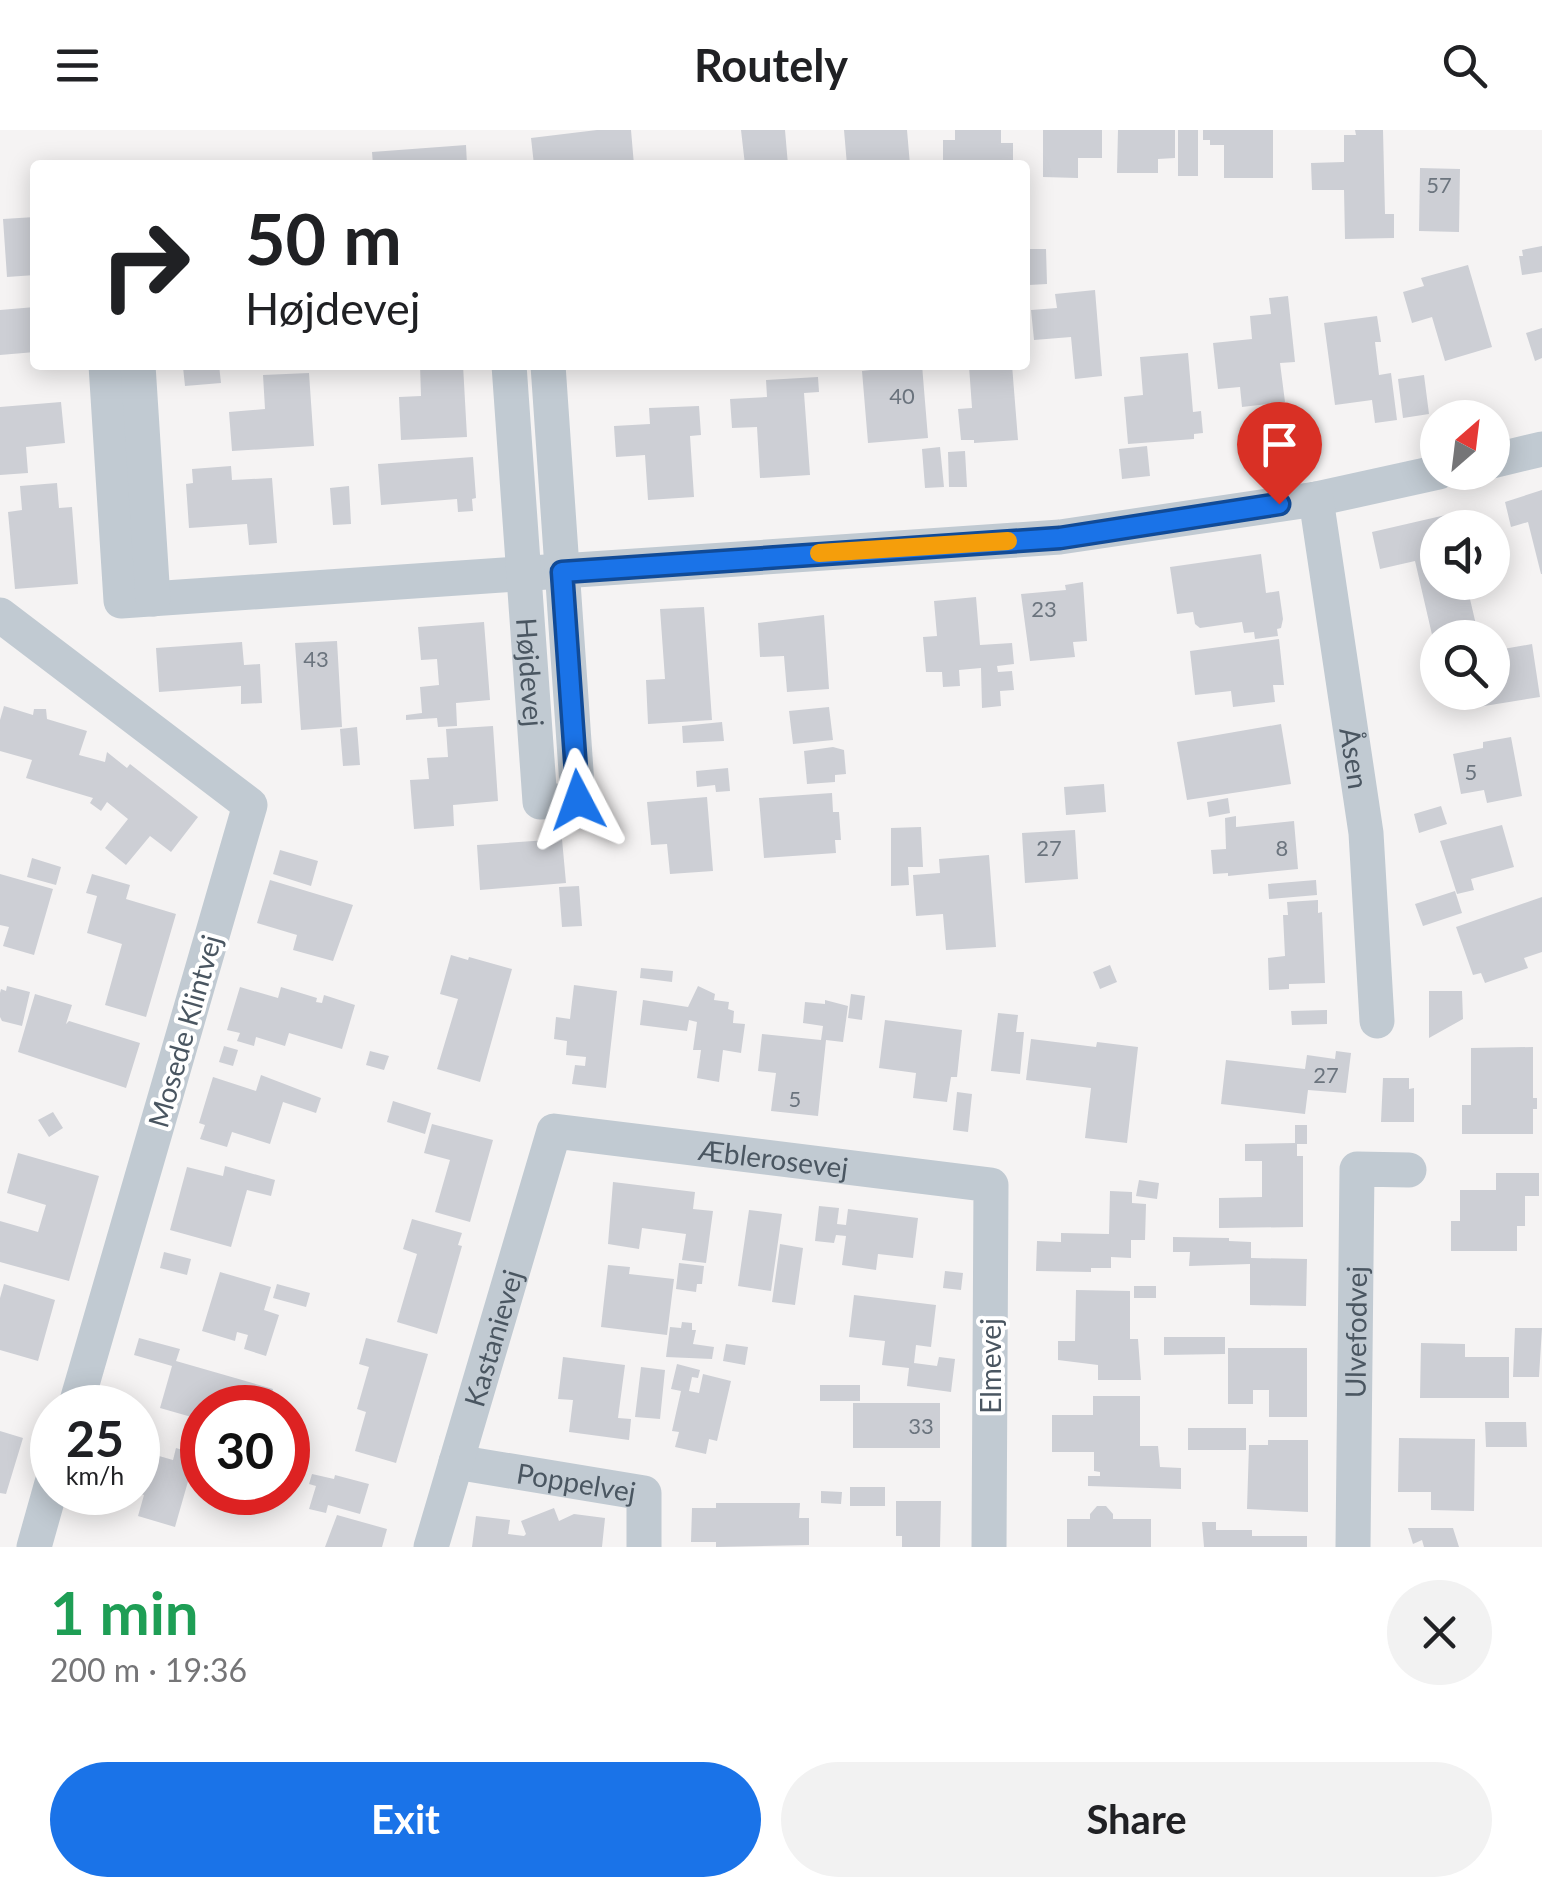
<!DOCTYPE html>
<html lang="en">
<head>
<meta charset="utf-8">
<style>
  :root { --surface:#fff; --page:#f2f2f2; --text:#202124; --muted:#757577; --accent:#1a73e8 }
  body { margin:0; font-family:Lato,sans-serif; background:var(--page); color:var(--text); height:100vh; display:flex; flex-direction:column; font-size:38px; white-space:nowrap }
  * { box-sizing:border-box; margin:0 }
  p { font-size:32px; color:var(--muted) }
  .icon { flex:none; width:55px; height:55px; fill:none; stroke:currentColor; stroke-width:2; stroke-linecap:round; stroke-linejoin:round }
  .map { position:relative; height:1417px; overflow:hidden }
  .drawer { display:flex; flex-direction:column; background:var(--surface); flex:1 }
  .drawer>* { flex:none }
  .top-card { position:absolute; left:30px; top:30px; width:1000px; height:210px; border-radius:10px; box-shadow:0 5px 25px #0003; background:#fff; color:var(--text); overflow:hidden }
  .needle { width:65px; rotate:28deg }
  .fabs { position:absolute; left:1420px; top:270px; display:grid; gap:20px }
  .fabs a { display:grid; place-items:center; width:90px; height:90px; border-radius:50%; background:var(--surface); box-shadow:0 5px 25px #0003; font-size:50px }
  .speed { position:absolute; left:30px; top:1255px; display:flex; gap:20px; font-size:50px; font-weight:700; text-align:center }
  .speed>* { display:grid; place-content:center; width:130px; height:130px; border-radius:50%; background:var(--surface); box-shadow:0 5px 25px #0003; line-height:1 }
  .speed small { font-size:25px; font-weight:400 }
  .speed .limit { border:15px solid #d22; background:#fff; color:#111 }
  .pin { position:absolute; display:grid; place-items:center; width:85px; height:85px; color:#fff; margin:-102px -42px; border-radius:50% 50% 50% 0; rotate:-45deg; box-shadow:0 0 10px #0007 }
  .pin .icon { rotate:45deg }
  .me { position:absolute; width:110px; margin:-55px; rotate:356deg; stroke-linejoin:round; filter:drop-shadow(0 0 8px #0008) }
  .turn { display:flex; align-items:center; gap:35px; height:210px; padding:0 50px; font-size:45px }
  .turn .icon { width:130px; height:130px; stroke-width:2.5 }
  .turn b { display:block; font-size:70px; line-height:85px }
  .round { display:grid; place-items:center; flex:none; width:105px; height:105px; border-radius:52px; background:var(--page) }
  .headline { display:flex; align-items:center; justify-content:space-between; height:170px; padding:0 50px }
  h1 { font-size:60px; font-weight:700; line-height:75px; color:#1e9e55 }
  .button { display:flex; gap:20px; margin-top:auto; padding:20px 50px }
  .button a { flex:1; height:115px; border-radius:60px; background:var(--accent); color:#fff; font-size:40px; font-weight:700; line-height:115px; text-align:center }
  .button a+a { background:var(--page); color:var(--text) }
  header { display:flex; justify-content:space-between; align-items:center; height:130px; padding:0 50px; background:var(--surface); font-size:45px; font-weight:700 }
  .map>svg:first-child { display:block }
</style>
</head>
<body>
<header><svg class="icon" aria-label="menu" viewBox="0 0 24 24"><path d="M4 6h16M4 12h16M4 18h16"/></svg>Routely<svg class="icon" aria-label="search" viewBox="0 0 24 24"><circle cx="10" cy="10" r="6"/><path d="M15 15l6 6"/></svg></header>
<div class="map">
<svg width="1542" height="1417" viewBox="0 0 1542 1417">
  <rect width="100%" height="100%" fill="#f5f3f3"/>
  <path fill="#cdcfd5" d="M597,0H631L634,35H534L531,8Z
    M741,0H785L788,35H745Z
    M844,0H907L910,35H847Z
    M955,0H1001V13H1013V35L943,33V10H955Z
    M1043,0H1102V28H1078V48L1043,47Z
    M1118,0H1175V28L1158,29V43H1117Z
    M1178,0H1198V46H1178Z
    M1203,0H1273V48H1224V15H1210V10H1203Z
    M1355,0H1383L1385,84H1394V108L1345,109L1344,60H1312L1311,33L1344,32V5H1356Z
    M466,15L467,35H373L372,22Z
    M1420,38L1460,39L1459,102L1419,101Z
    M35,87V145L7,147L3,89Z
    M1542,116V142L1522,145L1519,126H1523L1522,120Z
    M1028,119H1046L1047,154L1029,155Z
    M1468,135L1492,217L1445,231L1432,187L1412,193L1403,162L1424,156L1421,148Z
    M1095,160L1102,246L1075,249L1071,207L1034,210L1031,180L1057,178L1055,164Z
    M1288,166L1295,232L1280,233L1285,272L1242,277L1240,257L1218,259L1213,213L1252,209L1250,186L1271,184L1269,168Z
    M35,177V222L0,225V180Z
    M1377,186L1381,212H1375L1379,245L1391,243L1397,290L1375,293L1372,270L1335,275L1324,193Z
    M1542,198V228L1535,231L1526,203Z
    M1188,223L1193,282L1201,281L1203,303L1194,304V309L1128,314L1124,267L1143,265L1140,227Z
    M219,235L221,253L185,256L183,237Z
    M420,235H463L467,307L401,310L399,267L421,266Z
    M879,235H922L928,308L868,313L862,241L879,239Z
    M1012,235L1018,310L974,313V310H961L958,279L972,278L969,236Z
    M309,243L314,316L232,321L229,282L265,279L263,245Z
    M1424,245L1429,284L1403,288L1398,249Z
    M818,247L819,262L804,263L810,345L760,348L757,297L732,298L730,269L767,267L766,250Z
    M61,272L65,313L26,317L28,343L0,345V277Z
    M699,276L701,305L690,306L694,367L648,370L645,325L616,327L614,296L650,294L649,278Z
    M1147,316L1150,346L1122,349L1119,319Z
    M940,317L944,357L925,358L922,319Z
    M965,321L967,357H949L948,322Z
    M473,327L476,368L472,369L473,381L458,382L457,369L381,375L378,334Z
    M231,336L232,350L272,348L277,413L249,415L247,394L189,398L186,354L193,353L192,339Z
    M57,353L59,378L72,377L78,454L15,459L8,382L22,380L20,356Z
    M349,356L351,394L333,395L330,358Z
    M1542,360V444H1541L1528,392L1511,397L1505,372Z
    M1450,384L1454,398H1438V452H1466L1477,499L1433,509L1415,431L1380,439L1372,402Z
    M1261,424L1266,463L1279,461L1283,489L1281,498L1277,499L1278,506L1255,509L1254,502L1244,503L1242,492L1200,498L1195,494L1193,482L1177,484L1170,437Z
    M1083,452L1087,511L1073,512L1075,527L1030,531L1021,464L1066,460L1065,455Z
    M976,467L980,515L1012,513L1014,534L997,536L998,542L1012,541L1014,560L1000,561L1001,576L982,578L981,538L959,540L960,556L943,557L942,542H926L923,507L937,506L934,471Z
    M704,477L712,590L648,594L646,550L665,549L660,479Z
    M824,485L829,559L787,562L784,526L760,527L758,493Z
    M484,492L490,570L456,573L457,596L438,597L437,588L406,590V585L422,583L420,557L439,555L437,529L421,530L418,497Z
    M1279,509L1284,555H1273L1275,572L1233,577L1231,561L1195,565L1190,521Z
    M337,511L342,597L301,600L295,513Z
    M242,512L244,535L260,534L262,573L241,574V556L159,562L156,518Z
    M1532,514L1540,567L1472,578L1469,562H1492V521Z
    M4,576L33,585L34,579H46L47,589L87,601L79,625L105,632L107,622L127,638L130,634L198,687L171,722L150,706L126,735L105,718L128,689L107,672L101,681L90,673L93,668L26,648L32,630L0,621V590Z
    M829,577L833,610L793,614L789,581Z
    M722,592L724,611L683,613L682,596Z
    M1281,594L1291,654L1187,670L1177,612Z
    M493,596L498,671L453,675L454,696L414,699L410,650L429,649L427,628L448,627L446,599Z
    M357,597L360,635L343,636L340,599Z
    M1511,607L1522,666L1487,673L1484,660L1461,664L1453,624L1483,618V612Z
    M833,617L844,620L846,644L835,645V652L807,654L804,621Z
    M728,638L730,661L716,662L715,655L697,657L696,641Z
    M1104,654L1106,682L1066,685L1064,657Z
    M832,663L833,682H839L841,710H835L836,723L764,728L759,668Z
    M707,667L713,741L670,744L667,714L651,715L647,672Z
    M1228,668L1230,683L1209,687L1207,672Z
    M1441,676L1447,694L1419,703L1414,684Z
    M1236,686V697L1294,691L1298,739L1228,746V743L1213,744L1211,720L1226,719L1225,688Z
    M1502,695L1514,737L1471,749L1474,760L1457,764L1440,711Z
    M921,697L923,737H908L909,755L891,756V698Z
    M1075,700L1078,749L1025,753L1022,703Z
    M562,709L566,753L480,760L477,715Z
    M280,720L318,731L311,756L273,744Z
    M989,725L996,817L946,820L943,784L916,786L913,745L940,743L939,729Z
    M32,728L61,737L56,755L27,747Z
    M0,744L53,759L34,825L3,816L9,797L0,795Z
    M92,744L130,755L126,769L176,784L146,887L105,875L122,814L87,803L97,766L86,763Z
    M270,750L353,775L333,831L293,820L297,805L257,793Z
    M1316,750L1317,765L1269,769L1268,754Z
    M579,756L582,796L562,797L559,757Z
    M1455,761L1462,783L1423,796L1415,774Z
    M1542,767V822L1524,828L1528,838L1485,853L1481,843L1473,845L1456,797Z
    M1318,770V783L1322,782L1325,853L1289,854V859L1269,860L1268,828L1285,826L1283,785H1288L1287,772Z
    M451,825L468,830L469,827L512,839L480,952L437,939L458,869L440,864Z
    M1110,835L1117,852L1100,859L1093,842Z
    M641,838L673,841L672,852L640,848Z
    M574,855L617,861L606,958L572,954L575,935L585,936L586,927L566,925L567,911L554,909L556,887L570,889Z
    M7,856L30,862L22,896L2,891L0,887V863L1,859L6,861Z
    M698,856L715,864L714,870L729,872L728,879L734,881L733,893L745,894L741,923L723,920L719,952L697,948L701,920H693L697,892L689,890L687,901L640,895L643,870L688,877Z
    M240,857L278,868L281,857L317,868L316,872L322,873L324,865L355,875L342,919L289,903L285,916L256,907L254,916L237,911L240,903L227,900Z
    M1429,861H1462L1463,889L1429,908Z
    M35,864L72,875L66,894L69,891L140,913L126,958L18,922Z
    M851,864L865,866L862,890L848,888Z
    M825,870L848,876L843,912L826,910L818,986L771,981L776,943L758,941L762,904L821,910L823,896L803,893L805,872L825,874Z
    M1327,880V894L1292,895L1291,881Z
    M998,883L1018,885L1016,902H1024L1020,944L991,941Z
    M885,890L962,900L957,947H951L947,972L913,968L916,943L879,938Z
    M1031,909L1096,917L1097,912L1138,917L1127,1013L1085,1008L1091,958L1026,950Z
    M224,916L238,920L233,936L219,932Z
    M1533,917V968H1537V979H1533V1004H1462V975H1471V918Z
    M370,921L389,926L384,940L366,935Z
    M1336,921L1351,923L1346,963L1308,960L1305,984L1221,974L1226,930L1305,939L1307,925L1335,929Z
    M261,945L321,968L316,983L283,972L270,1014L232,1002L227,1017L200,1009L205,995L199,993L213,947L256,961Z
    M1383,948H1409V959L1414,958V992H1381Z
    M957,962L972,964L968,1002L953,1000Z
    M393,971L431,983L425,1004L387,992Z
    M53,982L63,998L49,1007L38,990Z
    M432,994L493,1010L470,1092L435,1082L450,1030L424,1023Z
    M1295,995H1307V1014H1297V1026H1303V1097L1219,1098V1068L1262,1067V1031H1245V1014L1295,1013Z
    M18,1023L99,1046L69,1151L0,1132V1091L38,1102L46,1075L7,1063Z
    M225,1036L275,1050L271,1066L247,1060L231,1117L170,1100L187,1037L223,1046Z
    M1496,1043H1539V1066H1525V1096H1517V1121H1451V1091H1460V1060H1496Z
    M1139,1050L1159,1053L1157,1069L1136,1066Z
    M613,1052L695,1062L693,1079L713,1081L706,1133L682,1130L686,1104L642,1098L639,1119L608,1114Z
    M1110,1061L1132,1062V1073L1146,1074L1145,1110H1131V1128L1111,1127V1138H1091V1142L1036,1141L1037,1111L1061,1112V1103L1109,1104Z
    M819,1076L839,1078L837,1094L846,1095L848,1079L918,1088L913,1128L878,1124L876,1140L842,1135L846,1106L836,1105L834,1113L815,1111Z
    M749,1080L782,1084L771,1161L738,1156Z
    M412,1089L462,1103L458,1115L462,1116L437,1204L397,1192L417,1124L403,1119Z
    M1173,1107L1229,1108V1111L1251,1112V1128L1307,1129L1306,1176L1250,1175V1134L1189,1136L1190,1122H1173Z
    M780,1114L803,1118L795,1175L772,1172Z
    M164,1122L191,1129L187,1145L160,1138Z
    M679,1133L704,1136L702,1154H697L696,1162L676,1159Z
    M608,1135L630,1137L629,1144L674,1149L667,1205L601,1197Z
    M945,1141L963,1143L961,1160L943,1158Z
    M220,1142L271,1157L264,1180L279,1185L266,1226L244,1219L248,1205L237,1202L235,1211L202,1201Z
    M4,1154L55,1170L38,1231L0,1220V1168Z
    M277,1154L310,1163L306,1177L273,1168Z
    M1134,1156H1156V1168H1134Z
    M1076,1160L1130,1161V1209H1138L1141,1250H1098V1235L1058,1230V1211H1075Z
    M854,1165L936,1175L931,1217L916,1215L914,1233L937,1236L939,1227L955,1229L951,1262L907,1256L909,1238L882,1235L885,1211L849,1207Z
    M682,1192L692,1193V1200H696L693,1214L714,1217L712,1229L666,1227L670,1197L681,1198Z
    M1515,1198H1542L1539,1247H1513Z
    M1164,1207H1225V1224L1164,1225Z
    M139,1208L180,1219L176,1231L273,1259L268,1278H202V1290L160,1278L172,1236L134,1225Z
    M366,1208L428,1224L396,1333L355,1321L366,1282L357,1279L369,1237L359,1234Z
    M1421,1213L1465,1214V1227H1509V1268H1420Z
    M726,1214L748,1217L745,1235L723,1231Z
    M1228,1218H1307V1287H1269V1260H1253V1274H1228Z
    M563,1227L625,1235L618,1288L631,1289L629,1310L569,1302L573,1270L558,1269Z
    M677,1234L700,1240L698,1248L692,1247L689,1261L699,1263L703,1244L731,1251L717,1311L709,1309L706,1324L675,1317L679,1302L672,1301L681,1261L671,1259Z
    M641,1237L665,1240L660,1289L635,1287Z
    M820,1255H860V1271H820Z
    M1093,1266H1140V1316H1158L1160,1337L1181,1338V1359L1088,1356V1346H1100V1342L1094,1341V1322H1052V1285H1093Z
    M853,1273H940V1318H853Z
    M1485,1292H1526L1527,1317H1486Z
    M1188,1298H1246V1320H1188Z
    M0,1301L23,1308L6,1364L0,1363Z
    M1399,1308L1475,1309L1474,1381L1431,1380V1362H1398Z
    M1268,1310H1308V1382L1247,1379L1249,1315H1268Z
    M176,1318L202,1326V1344L191,1341L175,1397L138,1386L144,1365L138,1363V1320L173,1330Z
    M312,1344L334,1349L335,1345L369,1354L360,1384L328,1375L326,1383L309,1379L316,1356L309,1354Z
    M850,1357H885V1376H850Z
    M821,1361L842,1362L841,1374L821,1373Z
    M896,1371H941L940,1417H902V1406H896Z
    M716,1373H800L799,1388H809V1415L716,1417V1412H691L692,1378H716Z
    M1097,1376H1106L1113,1384V1389H1151V1417H1067V1389H1090V1384Z
    M554,1378L559,1391L574,1384L605,1388L602,1417H472L476,1386L510,1390L508,1404L524,1406L526,1404L521,1391Z
    M337,1385L387,1399L382,1417H325Z
    M1202,1392H1216V1400H1252V1406H1307V1417H1204Z
    M1408,1398H1453L1459,1417H1424L1422,1410L1413,1414Z"/>
  <g fill="none" stroke-linecap="round" stroke-linejoin="round">
    <g stroke="#c1cad2" stroke-width="35">
      <path d="M106,235L121,471L1060,407L1316,369L1439,342"/>
      <path d="M138,235L153,469"/>
      <path id="s1" d="M509,235L540,672L578,670L548,235"/>
      <path d="M1492,331L1542,319"/>
      <path id="s2" d="M1316,369L1366,703L1377,891"/>
      <path d="M0,485L250,675L75,1278"/>
      <path id="s3" d="M456,1332L644,1363V1417"/>
      <path d="M34,1417L52,1353"/>
      <path id="s4" d="M431,1417L554,1001L991,1055L989,1417"/>
      <path id="s5" d="M1353,1417L1357,1039L1409,1040"/>
    </g>
  </g>
  <g fill="none" stroke-linecap="round" stroke-linejoin="round">
    <g stroke="#114b97" stroke-width="25">
      <path id="route" d="M578,670L562,442L1060,408L1279,374"/>
    </g>
    <use href="#route" stroke="#1a73e8" stroke-width="18"/>
    <path stroke="#f59e0b" stroke-width="18" d="M819,423L1008,411"/>
  </g>
  <g text-anchor="middle" dominant-baseline="central" stroke-width="8" stroke-linejoin="round" paint-order="stroke">
    <g font-size="22" fill="#6b747e">
      <text x="1439" y="54">57</text>
      <text x="902" y="265">40</text>
      <text x="1044" y="478">23</text>
      <text x="316" y="528">43</text>
      <text x="1471" y="641">5</text>
      <text x="1049" y="717">27</text>
      <text x="1282" y="717">8</text>
      <text x="1326" y="944">27</text>
      <text x="795" y="968">5</text>
      <text x="921" y="1295">33</text>
    </g>
    <g font-size="28" fill="#4a5661" stroke="#fff">
      <text stroke="none"><textPath href="#s1" startOffset="308">Højdevej</textPath></text>
      <text stroke="none"><textPath href="#s2" startOffset="262">Åsen</textPath></text>
      <text transform="translate(184 901) rotate(-74)">Mosede Klintvej</text>
      <text stroke="none"><textPath href="#s4" startOffset="655">Æblerosevej</textPath></text>
      <text stroke="none"><textPath href="#s5" startOffset="215">Ulvefodvej</textPath></text>
      <text stroke="none"><textPath href="#s4" startOffset="218">Kastanievej</textPath></text>
      <text transform="translate(990 1236) rotate(-90)">Elmevej</text>
      <text stroke="none"><textPath href="#s3" startOffset="122">Poppelvej</textPath></text>
    </g>
  </g>
</svg>
<div class="fabs">
<a><svg class="needle" viewBox="-14 -14 28 28"><path d="M0-13l5 13h-10z" fill="#e53935"/><path d="M0 13l5-13h-10z" fill="#757577"/></svg></a>
<a><svg class="icon" aria-label="sound" viewBox="0 0 24 24"><path d="M4 9h4l5-4v14l-5-4H4zM17 9q2 3 0 6"/></svg></a>
<a><svg class="icon" aria-label="search" viewBox="0 0 24 24"><circle cx="10" cy="10" r="6"/><path d="M15 15l6 6"/></svg></a>
</div>
<div class="speed"><div>25<small>km/h</small></div><div class="limit">30</div></div>
<div class="pin" style="left:1279px;top:374px;background:#d93025"><svg class="icon" aria-label="arrive" viewBox="0 0 24 24"><path d="M6 21V4h12l-3 4 3 4H6"/></svg></div>
<svg class="me" style="left:578px;top:670px" viewBox="-20 -20 40 40"><path d="M0-17L14 15 0 8-14 15z" fill="#1a73e8" stroke="#fff" stroke-width="4"/></svg>
<div class="top-card">
<div class="turn"><svg class="icon" aria-label="right" viewBox="0 0 24 24"><path d="M7 20v-9h11M14 6l5 5-5 5"/></svg><div><b>50 m</b>Højdevej</div></div>
</div>
</div>
<section class="drawer">
<div class="headline"><div><h1>1 min</h1><p>200 m · 19:36</p></div><a class="round"><svg class="icon" aria-label="close" viewBox="0 0 24 24"><path d="M6 6l12 12M18 6L6 18"/></svg></a></div>
<div class="button"><a>Exit</a><a>Share</a></div>
</section>
</body>
</html>
